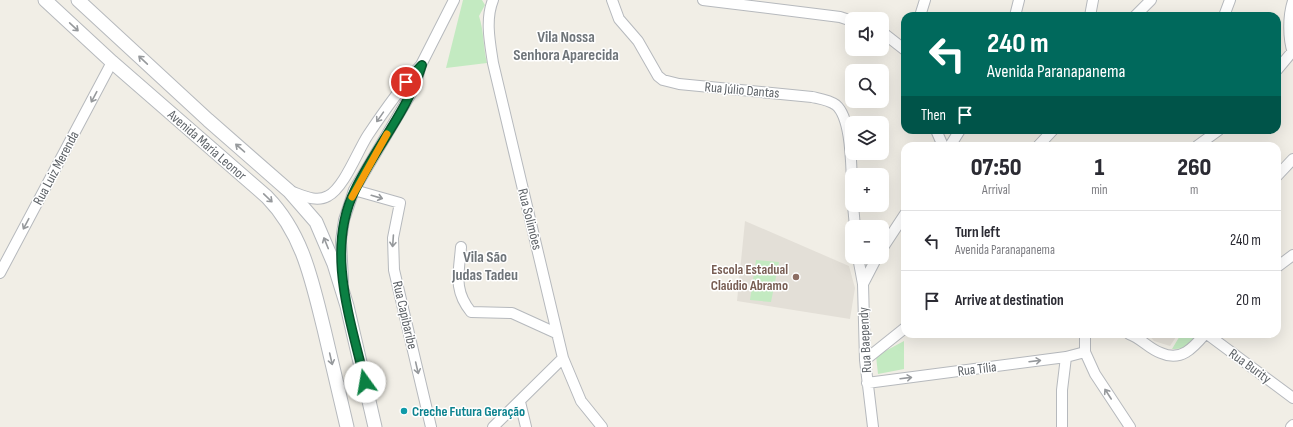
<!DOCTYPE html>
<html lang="en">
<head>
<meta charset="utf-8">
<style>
  :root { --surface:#fff; --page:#f2f2f3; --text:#2b2b33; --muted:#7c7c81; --line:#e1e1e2 }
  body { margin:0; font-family:"Sofia Sans Condensed",sans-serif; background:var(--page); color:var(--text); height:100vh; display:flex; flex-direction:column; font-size:15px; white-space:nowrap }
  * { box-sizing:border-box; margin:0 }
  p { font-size:13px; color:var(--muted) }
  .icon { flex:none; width:22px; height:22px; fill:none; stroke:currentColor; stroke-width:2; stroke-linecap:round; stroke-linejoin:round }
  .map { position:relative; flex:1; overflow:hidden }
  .drawer { position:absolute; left:901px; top:142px; width:380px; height:196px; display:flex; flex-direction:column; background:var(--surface); border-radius:12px; box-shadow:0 4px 16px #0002 }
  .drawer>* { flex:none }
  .top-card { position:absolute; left:901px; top:12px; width:380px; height:122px; border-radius:12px; box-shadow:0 4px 16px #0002; background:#00695c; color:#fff; overflow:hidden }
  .buttons { position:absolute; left:845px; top:12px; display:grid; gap:8px }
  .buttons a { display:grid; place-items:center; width:44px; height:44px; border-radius:8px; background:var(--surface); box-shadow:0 4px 16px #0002; font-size:20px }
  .pin { position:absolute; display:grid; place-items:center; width:34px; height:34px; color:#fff; margin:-17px; border:2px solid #fff; border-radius:50%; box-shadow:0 1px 4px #0007 }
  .me { position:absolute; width:44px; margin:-22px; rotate:347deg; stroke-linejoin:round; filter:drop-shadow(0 0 3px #0008) }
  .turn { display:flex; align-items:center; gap:14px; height:84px; padding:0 20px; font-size:18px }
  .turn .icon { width:52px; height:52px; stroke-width:2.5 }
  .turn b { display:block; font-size:28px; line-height:34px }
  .then { display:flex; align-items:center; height:38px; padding:0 20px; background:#0003; gap:8px; font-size:15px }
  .eta { display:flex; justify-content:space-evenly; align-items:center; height:68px; text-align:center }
  .eta b { font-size:24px; font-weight:800; line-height:28px }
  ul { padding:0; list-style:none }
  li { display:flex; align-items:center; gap:12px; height:60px; padding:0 20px; border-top:1px solid var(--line) }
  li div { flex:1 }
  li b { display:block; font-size:15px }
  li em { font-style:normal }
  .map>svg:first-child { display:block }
</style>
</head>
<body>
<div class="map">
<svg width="1293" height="427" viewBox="0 0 1293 427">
  <rect width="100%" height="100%" fill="#f1eee6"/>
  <path fill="#e3dfd7" d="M745,221L849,266L855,288L850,319L737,301Z
    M1148,334H1178L1170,346L1154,341Z"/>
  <path fill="#c3eac1" d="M463,0H482L485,5L479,16C484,31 483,47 487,63L446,68Z
    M756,260L779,262L771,302L750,300Z
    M1181,334H1200C1192,343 1185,350 1172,349Z
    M904,341V369L878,374L876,356Z"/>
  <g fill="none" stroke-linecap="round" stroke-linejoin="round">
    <g stroke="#b6b9bd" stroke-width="12">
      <path id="minor" d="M493,0C485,20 490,43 493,63L563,358L581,401L602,427
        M612,0L619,19L638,41L658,76L663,80L679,84L812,97C821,99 829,100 836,105C851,118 851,162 852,181
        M703,0L840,17L852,21
        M1293,1C1288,16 1288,38 1293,53
        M920,16L925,0
        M1015,16L1019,0
        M1090,16L1093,0
        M1135,16L1151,0
        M1224,16L1230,0
        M882,32L905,50
        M1277,70L1292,52
        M936,130L943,146
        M950,146L960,130
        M1038,146L1053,130
        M1197,146L1219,130
        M1277,176L1293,159
        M354,190L400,203L393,238L394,270L431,427
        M290,191C302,195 316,203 328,196C344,188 358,150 368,135C384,111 401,87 420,66
        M853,205L855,227
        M461,247C459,273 453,290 471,312L512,313L556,333
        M882,249L905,214
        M858,257L863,284
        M1277,267L1293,255
        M0,273L112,62
        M343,281L341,241L344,220L354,190L415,87L421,65L454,0
        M1085,334V352L1095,374L1130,427
        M1129,334C1141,338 1149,349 1161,353C1181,362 1193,348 1205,334
        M1207,334L1293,398
        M865,360L905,328
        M867,383L1066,357L1085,352
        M520,402L526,427
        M493,427L563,358
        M873,427L865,360L863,284L877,257
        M1062,427V390L1066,357
        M1291,427L1293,425"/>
    </g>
    <g stroke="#b6b9bd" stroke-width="15">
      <path id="tertiary" d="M45,0L112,62L267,197C303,234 312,281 324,329C332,362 339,394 347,427
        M78,0L208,120L289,191L316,222L334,264L347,306L375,427"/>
    </g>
    <use href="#minor" stroke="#fff" stroke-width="10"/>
    <use href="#tertiary" stroke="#fff" stroke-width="13"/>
  </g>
  <defs><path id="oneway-shaft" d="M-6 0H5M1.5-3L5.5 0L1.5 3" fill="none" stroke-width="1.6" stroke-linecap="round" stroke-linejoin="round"/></defs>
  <g stroke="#96999c">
    <use href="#oneway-shaft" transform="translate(74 27) rotate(43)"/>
    <use href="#oneway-shaft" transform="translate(143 60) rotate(-137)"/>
    <use href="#oneway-shaft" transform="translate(94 97) rotate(118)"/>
    <use href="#oneway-shaft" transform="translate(380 117) rotate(125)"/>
    <use href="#oneway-shaft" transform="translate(240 148) rotate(-139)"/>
    <use href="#oneway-shaft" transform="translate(377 197) rotate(16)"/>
    <use href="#oneway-shaft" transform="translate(268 198) rotate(44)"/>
    <use href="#oneway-shaft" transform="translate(26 224) rotate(118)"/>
    <use href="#oneway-shaft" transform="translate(393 241) rotate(94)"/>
    <use href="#oneway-shaft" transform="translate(326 243) rotate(-112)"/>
    <use href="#oneway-shaft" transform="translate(331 359) rotate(77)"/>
    <use href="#oneway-shaft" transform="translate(1035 361) rotate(-7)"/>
    <use href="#oneway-shaft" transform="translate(417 368) rotate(77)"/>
    <use href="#oneway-shaft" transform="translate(906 378) rotate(-7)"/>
    <use href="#oneway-shaft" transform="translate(1108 394) rotate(-123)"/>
  </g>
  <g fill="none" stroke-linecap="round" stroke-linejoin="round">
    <g stroke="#07532c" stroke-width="10">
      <path id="route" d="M365,382C351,321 325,250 355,190C376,147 408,110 422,65L406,82"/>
    </g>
    <use href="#route" stroke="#0b8043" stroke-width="7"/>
    <path stroke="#f59e0b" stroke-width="7" d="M352,197L387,134"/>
  </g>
  <circle fill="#8d6e63" stroke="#fff" stroke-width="1.5" cx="796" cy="277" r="4"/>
  <circle fill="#0f9aa8" stroke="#fff" stroke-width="1.5" cx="404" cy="411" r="4"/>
  <g text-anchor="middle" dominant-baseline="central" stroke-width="3" stroke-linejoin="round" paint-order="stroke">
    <g font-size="14" fill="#5d6267" stroke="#fff">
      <text transform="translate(742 90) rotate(5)">Rua Júlio Dantas</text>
      <text transform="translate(207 145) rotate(41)">Avenida Maria Leonor</text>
      <text transform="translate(56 168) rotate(-62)">Rua Luiz Merenda</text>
      <text transform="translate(530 219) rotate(76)">Rua Solimões</text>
      <text transform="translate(405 315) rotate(77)">Rua Capibaribe</text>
      <text transform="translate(865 340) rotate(-93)">Rua Baependy</text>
      <text transform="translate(1250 366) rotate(36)">Rua Burity</text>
      <text transform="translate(977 369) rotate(-7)">Rua Tília</text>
    </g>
    <g font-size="14" font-weight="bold" fill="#785e54" stroke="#fff" text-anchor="end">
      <text x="788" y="269">Escola Estadual<tspan x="788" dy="16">Claúdio Abramo</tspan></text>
    </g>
    <g font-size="14" font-weight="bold" fill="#0d838f" stroke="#fff" text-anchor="start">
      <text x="412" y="411">Creche Futura Geração</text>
    </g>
    <g font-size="16" font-weight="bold" fill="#6e7479" stroke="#fff">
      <text x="566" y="37">Vila Nossa<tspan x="566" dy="18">Senhora Aparecida</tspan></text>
      <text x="485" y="257">Vila São<tspan x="485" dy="18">Judas Tadeu</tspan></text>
    </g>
  </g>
</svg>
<div class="buttons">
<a><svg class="icon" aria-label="sound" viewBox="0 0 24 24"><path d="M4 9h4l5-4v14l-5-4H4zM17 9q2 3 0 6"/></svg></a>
<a><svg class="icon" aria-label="search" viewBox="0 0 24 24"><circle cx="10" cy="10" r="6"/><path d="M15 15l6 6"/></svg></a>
<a><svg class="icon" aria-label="layers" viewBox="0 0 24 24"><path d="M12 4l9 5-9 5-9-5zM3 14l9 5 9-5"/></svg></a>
<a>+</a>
<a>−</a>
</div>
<div class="pin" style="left:406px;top:82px;background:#d93025"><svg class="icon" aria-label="arrive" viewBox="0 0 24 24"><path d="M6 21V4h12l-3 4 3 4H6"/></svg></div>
<svg class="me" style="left:365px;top:382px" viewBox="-20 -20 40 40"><circle r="19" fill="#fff"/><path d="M0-13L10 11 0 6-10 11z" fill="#0b8043"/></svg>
<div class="top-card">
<div class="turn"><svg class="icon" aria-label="left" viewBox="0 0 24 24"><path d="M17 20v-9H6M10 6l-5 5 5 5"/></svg><div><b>240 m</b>Avenida Paranapanema</div></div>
<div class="then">Then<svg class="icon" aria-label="arrive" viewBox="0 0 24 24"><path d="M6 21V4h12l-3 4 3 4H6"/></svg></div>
</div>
<section class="drawer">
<div class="eta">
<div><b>07:50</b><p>Arrival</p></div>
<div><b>1</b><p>min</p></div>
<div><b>260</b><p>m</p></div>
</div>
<ul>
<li><svg class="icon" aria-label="left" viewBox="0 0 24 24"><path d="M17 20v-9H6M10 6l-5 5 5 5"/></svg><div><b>Turn left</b><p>Avenida Paranapanema</p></div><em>240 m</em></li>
<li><svg class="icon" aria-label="arrive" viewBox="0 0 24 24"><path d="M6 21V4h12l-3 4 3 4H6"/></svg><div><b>Arrive at destination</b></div><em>20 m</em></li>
</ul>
</section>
</div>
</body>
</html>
